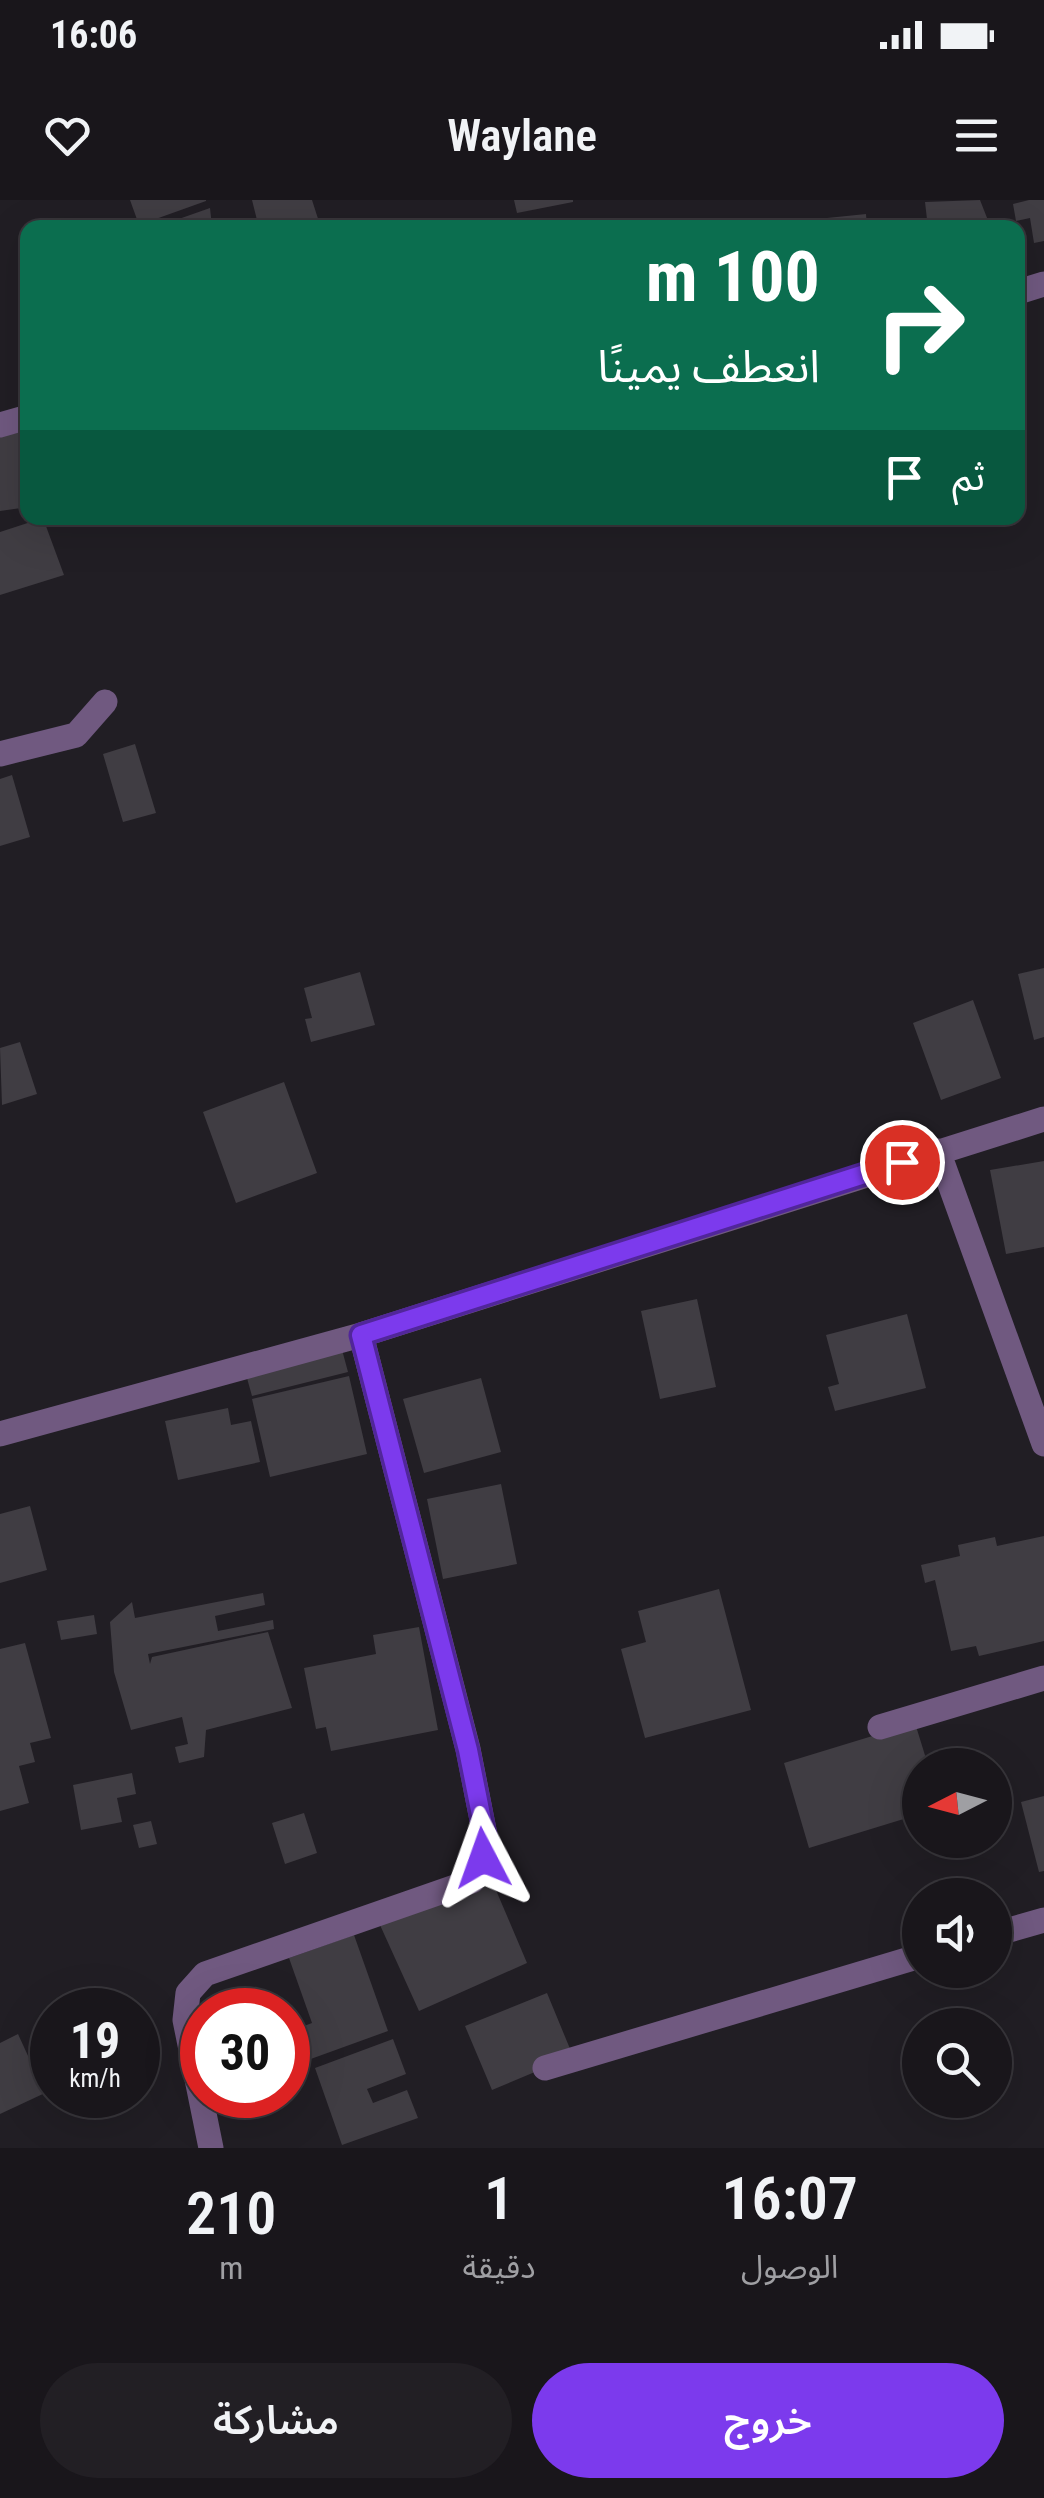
<!DOCTYPE html>
<html lang="ar">
<head>
<meta charset="utf-8">
<style>
  :root { --surface:#19161b; --page:#221f24; --text:#f1f3f6; --muted:#9f9fa3; --line:#37353a; --accent:#7c3aed }
  body { margin:0; font-family:"Roboto Condensed","Noto Sans Arabic",sans-serif; background:var(--page); color:var(--text); direction:rtl; height:100vh; display:flex; flex-direction:column; font-size:38px; white-space:nowrap }
  * { box-sizing:border-box; margin:0 }
  p { font-size:32px; color:var(--muted) }
  .icon { flex:none; width:55px; height:55px; fill:none; stroke:currentColor; stroke-width:2; stroke-linecap:round; stroke-linejoin:round }
  .map { position:relative; height:1948px; overflow:hidden; direction:ltr }
  .side { display:flex; flex-direction:column; background:var(--surface); flex:1 }
  .side>* { flex:none }
  .guide { position:absolute; left:20px; top:20px; width:1005px; height:305px; border-radius:20px; box-shadow:0 10px 40px #0002,0 0 0 2px var(--line); direction:rtl; background:#0b6e4f; color:#fff; overflow:hidden }
  .needle { width:65px; rotate:264deg }
  .buttons { position:absolute; left:902px; top:1548px; display:grid; gap:20px }
  .buttons a { display:grid; place-items:center; width:110px; height:110px; border-radius:50%; background:var(--surface); box-shadow:0 10px 40px #0002,0 0 0 2px var(--line); font-size:50px }
  .speed { position:absolute; left:30px; top:1788px; display:flex; gap:20px; font-size:50px; font-weight:700; text-align:center }
  .speed>* { display:grid; place-content:center; width:130px; height:130px; border-radius:50%; background:var(--surface); box-shadow:0 10px 40px #0002,0 0 0 2px var(--line); line-height:1 }
  .speed small { font-size:25px; font-weight:400 }
  .speed .limit { border:15px solid #d22; background:#fff; color:#111 }
  .pin { position:absolute; display:grid; place-items:center; width:85px; height:85px; color:#fff; margin:-42px; border:5px solid #fff; border-radius:50%; box-shadow:0 2px 10px #0007 }
  .me { position:absolute; width:110px; margin:-55px; rotate:356deg; stroke-linejoin:round; filter:drop-shadow(0 0 8px #0008) }
  .turn { display:flex; align-items:center; gap:35px; height:210px; padding:0 40px; font-size:45px }
  .turn .icon { width:130px; height:130px; stroke-width:2.5 }
  .turn b { display:block; font-size:70px; line-height:85px }
  .then { display:flex; align-items:center; height:95px; padding:0 40px; background:#0003; gap:20px; font-size:38px }
  .eta { display:flex; justify-content:space-evenly; align-items:center; height:170px; text-align:center }
  .eta b { font-size:60px; font-weight:600; line-height:70px }
  .button { display:flex; gap:20px; margin-top:auto; padding:20px 40px }
  .button a { flex:1; height:115px; border-radius:60px; background:var(--accent); color:#fff; font-size:40px; font-weight:600; line-height:115px; text-align:center }
  .button a+a { background:var(--page); color:var(--text) }
  .status { display:flex; justify-content:space-between; align-items:center; height:70px; padding:0 50px; background:var(--surface); direction:ltr }
  .status svg { height:28px; fill:currentColor }
  header { display:flex; justify-content:space-between; align-items:center; height:130px; padding:0 40px; background:var(--surface); font-size:45px; font-weight:600 }
  .map>svg:first-child { display:block }
</style>
</head>
<body>
<div class="status"><b>16:06</b><svg viewBox="0 0 49 12"><path d="M0 12V9h3v3zM5 12V6h3v6zM10 12V3h3v9zM15 12V0h3v12zM26 1h20v11H26zM47 4h2v5h-2z"/></svg></div>
<header><svg class="icon" aria-label="menu" viewBox="0 0 24 24"><path d="M4 6h16M4 12h16M4 18h16"/></svg>Waylane<svg class="icon" aria-label="heart" viewBox="0 0 24 24"><path d="M12 20l-8-8c-3-5 5-10 8-4 3-6 11-1 8 4z"/></svg></header>
<div class="map">
<svg width="1044" height="1948" viewBox="0 0 1044 1948">
  <rect width="100%" height="100%" fill="#211e24"/>
  <path fill="#403d43" d="M130,0H206V1L139,25Z
    M252,0H312L321,28H259Z
    M514,0H573V2L517,13Z
    M980,0L991,28H928L925,2Z
    M1029,0H1044V41L1034,43L1030,18L1016,21L1013,4Z
    M210,8L212,26L156,28V27Z
    M866,14L867,28H789L788,22Z
    M28,231V307L0,311V236Z
    M43,318L64,375L0,395V332Z
    M135,544L156,613L123,622L103,554Z
    M12,575L30,637L0,646V579Z
    M1044,768V837L1034,840L1018,774Z
    M360,772L375,825L311,842L305,819L312,818L304,788Z
    M973,800L1001,878L941,900L913,823Z
    M20,842L37,894L2,905L0,848Z
    M284,882L317,973L236,1003L203,912Z
    M1044,961V1047L1006,1054L990,970Z
    M697,1099L716,1187L660,1199L641,1111Z
    M907,1114L926,1188L835,1211L828,1187L839,1184L826,1135Z
    M341,1146L348,1172L252,1196L245,1171Z
    M349,1176L367,1254L270,1277L252,1199Z
    M481,1178L501,1252L424,1273L403,1199Z
    M228,1208L231,1225L251,1221L260,1262L178,1280L165,1221Z
    M501,1284L517,1364L443,1379L427,1299Z
    M30,1306L47,1370L0,1383V1314Z
    M1044,1336V1441L979,1456L976,1446L951,1451L935,1380L925,1383L921,1365L960,1356L958,1345L995,1337L997,1346Z
    M719,1389L751,1510L645,1538L621,1449L646,1442L638,1411Z
    M263,1393L265,1405L215,1416L218,1431L273,1420L274,1429L148,1454L150,1464L152,1457L268,1432L292,1508L206,1530L204,1557L179,1563L175,1547L188,1544L182,1517L131,1530L114,1472L110,1422L132,1402L135,1418Z
    M94,1415L97,1434L61,1440L57,1421Z
    M419,1427L438,1530L331,1551L326,1527L316,1529L304,1468L376,1454L373,1435Z
    M25,1443L51,1538L30,1543L35,1562L19,1566L29,1603L0,1611V1449Z
    M915,1523L928,1565H920V1614L809,1648L784,1563Z
    M132,1573L136,1594L117,1598L122,1622L81,1630L73,1585Z
    M1044,1596V1671L1039,1672L1021,1602Z
    M304,1613L317,1653L285,1664L272,1623Z
    M151,1621L157,1644L139,1648L133,1625Z
    M490,1676L527,1763L419,1811L380,1725Z
    M354,1735L388,1831L308,1860L296,1829L312,1823L289,1758Z
    M547,1793L573,1856L492,1890L465,1826Z
    M18,1834L45,1893L0,1914V1843Z
    M393,1839L406,1874L367,1889L373,1903L407,1890L418,1918L342,1945L315,1868Z"/>
  <g fill="none" stroke-linecap="round" stroke-linejoin="round">
    <path stroke="#705980" stroke-width="25" d="M1018,92L1044,84
      M0,225L28,217
      M0,554L76,535L105,502
      M938,951L1044,1244
      M0,1234L361,1135L1044,919
      M880,1527L1044,1478
      M995,1734L1044,1720
      M545,1868L920,1756
      M211,1948L185,1820L188,1793L205,1774L472,1681L486,1640L468,1549L361,1135"/>
  </g>
  <g fill="none" stroke-linecap="round" stroke-linejoin="round">
    <g stroke="#51269a" stroke-width="25">
      <path id="route" d="M483,1658L486,1640L468,1550L361,1135L902,962"/>
    </g>
    <use href="#route" stroke="#7c3aed" stroke-width="18"/>
  </g>
</svg>
<div class="buttons">
<a><svg class="needle" viewBox="-14 -14 28 28"><path d="M0-13l5 13h-10z" fill="#e53935"/><path d="M0 13l5-13h-10z" fill="#9f9fa3"/></svg></a>
<a><svg class="icon" aria-label="sound" viewBox="0 0 24 24"><path d="M4 9h4l5-4v14l-5-4H4zM17 9q2 3 0 6"/></svg></a>
<a><svg class="icon" aria-label="search" viewBox="0 0 24 24"><circle cx="10" cy="10" r="6"/><path d="M15 15l6 6"/></svg></a>
</div>
<div class="speed"><div>19<small>km/h</small></div><div class="limit">30</div></div>
<div class="pin" style="left:902px;top:962px;background:#d93025"><svg class="icon" aria-label="arrive" viewBox="0 0 24 24"><path d="M6 21V4h12l-3 4 3 4H6"/></svg></div>
<svg class="me" style="left:483px;top:1658px" viewBox="-20 -20 40 40"><path d="M0-17L14 15 0 8-14 15z" fill="#7c3aed" stroke="#fff" stroke-width="4"/></svg>
<div class="guide">
<div class="turn"><svg class="icon" aria-label="right" viewBox="0 0 24 24"><path d="M7 20v-9h11M14 6l5 5-5 5"/></svg><div><b>100 m</b>انعطف يمينًا</div></div>
<div class="then">ثم<svg class="icon" aria-label="arrive" viewBox="0 0 24 24"><path d="M6 21V4h12l-3 4 3 4H6"/></svg></div>
</div>
</div>
<section class="side">
<div class="eta">
<div><b>16:07</b><p>الوصول</p></div>
<div><b>1</b><p>دقيقة</p></div>
<div><b>210</b><p>m</p></div>
</div>
<div class="button"><a>خروج</a><a>مشاركة</a></div>
</section>
</body>
</html>
